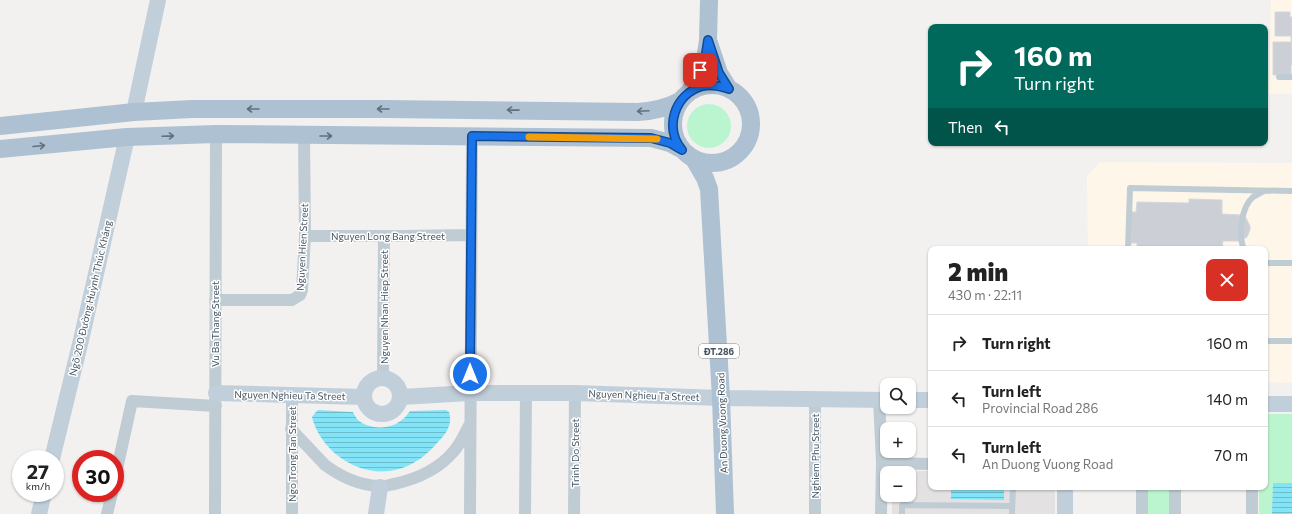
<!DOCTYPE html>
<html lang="en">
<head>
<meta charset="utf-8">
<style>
  :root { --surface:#fff; --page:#f6f6f6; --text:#222; --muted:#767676; --line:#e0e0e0 }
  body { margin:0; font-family:Commissioner,sans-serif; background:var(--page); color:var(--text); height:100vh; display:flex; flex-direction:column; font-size:15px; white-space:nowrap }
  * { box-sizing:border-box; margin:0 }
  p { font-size:13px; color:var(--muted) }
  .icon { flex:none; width:22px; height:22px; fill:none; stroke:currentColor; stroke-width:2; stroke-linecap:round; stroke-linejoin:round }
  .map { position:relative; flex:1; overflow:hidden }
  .side { position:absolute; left:928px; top:246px; width:340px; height:244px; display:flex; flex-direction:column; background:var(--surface); border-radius:8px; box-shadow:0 1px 3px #0004 }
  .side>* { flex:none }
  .hud { position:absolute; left:928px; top:24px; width:340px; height:122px; border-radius:8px; box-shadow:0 1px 3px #0004; background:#00695c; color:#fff; overflow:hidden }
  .tools { position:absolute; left:880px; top:378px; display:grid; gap:8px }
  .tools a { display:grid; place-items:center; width:36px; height:36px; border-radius:8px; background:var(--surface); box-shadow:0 1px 3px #0004; font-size:20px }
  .speed { position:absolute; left:12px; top:450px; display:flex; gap:8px; font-size:20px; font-weight:700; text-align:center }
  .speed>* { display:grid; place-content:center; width:52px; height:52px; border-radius:50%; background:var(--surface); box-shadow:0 1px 3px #0004; line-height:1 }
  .speed small { font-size:10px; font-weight:400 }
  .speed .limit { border:6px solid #d22; background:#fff; color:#111 }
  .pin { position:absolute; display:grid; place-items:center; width:34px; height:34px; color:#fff; margin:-17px; border-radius:8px; box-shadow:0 2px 6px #0006 }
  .me { position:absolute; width:44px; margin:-22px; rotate:0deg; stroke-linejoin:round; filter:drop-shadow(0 0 3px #0008) }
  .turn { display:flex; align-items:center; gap:14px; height:84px; padding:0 20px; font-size:18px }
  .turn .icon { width:52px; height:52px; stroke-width:2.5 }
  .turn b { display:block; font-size:28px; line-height:34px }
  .then { display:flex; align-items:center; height:38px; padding:0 20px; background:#0003; gap:8px; font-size:15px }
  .round { display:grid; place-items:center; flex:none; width:42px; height:42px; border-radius:8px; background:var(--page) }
  .headline { display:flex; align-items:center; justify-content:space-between; height:68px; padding:0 20px }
  h1 { font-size:24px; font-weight:800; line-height:30px }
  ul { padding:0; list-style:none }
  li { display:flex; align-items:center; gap:12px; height:56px; padding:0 20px; border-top:1px solid var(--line) }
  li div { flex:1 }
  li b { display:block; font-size:15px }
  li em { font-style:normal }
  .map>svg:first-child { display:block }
</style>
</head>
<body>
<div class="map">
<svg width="1292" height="514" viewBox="0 0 1292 514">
  <defs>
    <pattern id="water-rules" width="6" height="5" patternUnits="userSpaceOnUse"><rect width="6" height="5" fill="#83e3f7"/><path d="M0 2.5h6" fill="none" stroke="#6dbbcb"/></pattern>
  </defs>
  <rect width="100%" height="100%" fill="#f3f0f0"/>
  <path fill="#fef7e9" d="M1271,0H1292V94H1269Z
    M1100,162L1292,163V383L1265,382V249H1088L1087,176Z"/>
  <path fill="#e4e1e2" d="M900,471H931V487H1055V514H892V495H909V473H899Z"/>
  <path fill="#bbf5cf" d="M687 126a22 22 0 1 1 44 0a22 22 0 1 1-44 0Z
    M1266,414H1292V514H1259V487H1265V415Z
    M1146,487H1172V514H1146Z"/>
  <path fill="url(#water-rules)" d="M318,410L353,412C354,414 356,418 358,420C368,429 388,430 399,422C404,419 407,415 410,411L446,410L449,412C453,424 446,434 438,442C426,456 413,466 395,470C359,478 321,452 312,417L315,413Z
    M1273,483H1292V514H1272Z
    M951,487H1004V500L951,499Z"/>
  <path fill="#ccd0d6" stroke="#d4d7dd" d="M1275,12H1290V17H1292V65H1291V75H1273V42H1291V36H1275Z
    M1189,199L1222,200V214L1241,215L1246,218L1250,226V230L1247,237L1240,241H1223L1222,249H1137V243H1131V212H1136L1137,202L1189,203Z"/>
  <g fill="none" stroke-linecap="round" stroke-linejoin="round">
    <path stroke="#c0ccd4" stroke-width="6" d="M1279,77H1292
      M1128,249L1130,188L1292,191
      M1244,249C1238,236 1241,207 1253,197C1256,195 1260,193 1264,191
      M1265,263H1292
      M1265,341H1292
      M902,514V505L1012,506
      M1012,514L1013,487"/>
    <path stroke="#c0ccd4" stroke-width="12" d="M305,236H402L471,235
      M215,300H292L300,295L302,290L305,236L304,135
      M383,377L384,236
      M879,399L882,463L881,514
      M291,429L325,465C340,476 359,485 378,486C383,487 389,485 394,484C417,479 439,469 454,451C461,443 465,433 470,424
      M882,463L931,464
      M115,478L132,401L216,406
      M107,514L112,493
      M215,514L216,134
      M292,514V395
      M470,514L472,136
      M525,514L526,393
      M574,514L575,393
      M815,514V399
      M1142,514V487
      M1175,514V487
      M1252,514V487"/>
    <path stroke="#c1cfdb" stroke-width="16" d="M134,112L158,0
      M364 396a18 18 0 1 1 36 0a18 18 0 1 1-36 0Z
      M216,393L364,397
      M401,397L470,393H575L721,398L887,400
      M909,400H931
      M1265,404H1292
      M52,459L81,340L127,137
      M1065,487V514
      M39,514L44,493
      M376,514L380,487"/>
    <path stroke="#adc1d2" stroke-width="18" d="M709,43L719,73L729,89
      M673 124a39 39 0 1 1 78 0a39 39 0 1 1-78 0Z
      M690,91L705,60L708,40L709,0
      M0,126L134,112L192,109H385L638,112C653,111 667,108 680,101
      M0,149L127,137L216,134L651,138L670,143L683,150
      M694,159L705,178L709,189L721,398L725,514"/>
  </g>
  <defs><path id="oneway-shaft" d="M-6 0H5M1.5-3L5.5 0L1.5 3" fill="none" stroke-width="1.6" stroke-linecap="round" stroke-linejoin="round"/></defs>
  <g stroke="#60707d">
    <use href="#oneway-shaft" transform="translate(253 109) rotate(-180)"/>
    <use href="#oneway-shaft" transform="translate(383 109) rotate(-180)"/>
    <use href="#oneway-shaft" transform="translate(513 110) rotate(-179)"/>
    <use href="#oneway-shaft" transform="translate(643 111) rotate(177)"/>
    <use href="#oneway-shaft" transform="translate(168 136) rotate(-2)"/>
    <use href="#oneway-shaft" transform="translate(326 136)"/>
    <use href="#oneway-shaft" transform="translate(39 146) rotate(-5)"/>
  </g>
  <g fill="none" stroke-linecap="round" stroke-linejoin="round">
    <g stroke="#114b97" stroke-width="10">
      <path id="route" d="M470,374L472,136L651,138L670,143L682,150C664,128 674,95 702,86C711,84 720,86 729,89L719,73L708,40L705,60L700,70"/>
    </g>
    <use href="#route" stroke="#1a73e8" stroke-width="7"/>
    <path stroke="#f59e0b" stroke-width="7" d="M529,137L657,139"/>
  </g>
  <g text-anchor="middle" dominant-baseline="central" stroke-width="3" stroke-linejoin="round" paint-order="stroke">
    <rect fill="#fff" stroke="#7e8890" stroke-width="1" x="699" y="344" width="40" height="14" rx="3"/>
    <g font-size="9" font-weight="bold" fill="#465561">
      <text x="719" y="351">ĐT.286</text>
    </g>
    <g font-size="10" fill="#465561" stroke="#fff">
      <text x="388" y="236">Nguyen Long Bang Street</text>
      <text transform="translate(302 247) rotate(-87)">Nguyen Hien Street</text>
      <text transform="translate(90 298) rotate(-77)">Ngõ 200 Đường Huỳnh Thúc Kháng</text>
      <text transform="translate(384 307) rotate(-90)">Nguyen Nhan Hiep Street</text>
      <text transform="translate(215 324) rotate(-90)">Vu Ba Thang Street</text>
      <text transform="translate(290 395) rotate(1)">Nguyen Nghieu Ta Street</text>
      <text transform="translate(644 395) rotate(2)">Nguyen Nghieu Ta Street</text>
      <text transform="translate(722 423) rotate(-92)">An Duong Vuong Road</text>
      <text transform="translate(575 453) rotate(-90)">Trinh Do Street</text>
      <text transform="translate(292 454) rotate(-90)">Ngo Trong Tan Street</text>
      <text transform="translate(815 456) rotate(-90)">Nghiem Phu Street</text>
    </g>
  </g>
</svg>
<div class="tools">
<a><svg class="icon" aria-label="search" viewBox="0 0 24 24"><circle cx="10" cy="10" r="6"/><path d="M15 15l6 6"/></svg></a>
<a>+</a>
<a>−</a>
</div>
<div class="speed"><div>27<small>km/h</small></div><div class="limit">30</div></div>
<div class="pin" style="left:700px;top:70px;background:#d93025"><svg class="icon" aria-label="arrive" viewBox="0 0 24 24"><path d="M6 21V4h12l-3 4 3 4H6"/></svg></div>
<svg class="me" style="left:470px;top:374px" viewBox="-20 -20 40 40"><circle r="17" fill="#1a73e8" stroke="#fff" stroke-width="3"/><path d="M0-11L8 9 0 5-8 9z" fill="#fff"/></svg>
<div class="hud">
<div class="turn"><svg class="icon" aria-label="right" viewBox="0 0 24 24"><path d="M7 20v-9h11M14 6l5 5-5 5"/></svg><div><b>160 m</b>Turn right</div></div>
<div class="then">Then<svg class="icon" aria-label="left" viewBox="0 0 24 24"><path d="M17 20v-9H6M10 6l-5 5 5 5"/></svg></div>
</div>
<section class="side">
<div class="headline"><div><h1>2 min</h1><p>430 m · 22:11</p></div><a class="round" style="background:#d93025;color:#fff"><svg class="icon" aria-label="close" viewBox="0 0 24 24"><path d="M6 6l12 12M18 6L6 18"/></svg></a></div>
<ul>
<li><svg class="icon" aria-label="right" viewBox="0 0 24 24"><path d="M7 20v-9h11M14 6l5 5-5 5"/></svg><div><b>Turn right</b></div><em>160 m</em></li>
<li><svg class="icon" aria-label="left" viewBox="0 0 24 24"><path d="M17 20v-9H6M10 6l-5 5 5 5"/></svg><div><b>Turn left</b><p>Provincial Road 286</p></div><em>140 m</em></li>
<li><svg class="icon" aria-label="left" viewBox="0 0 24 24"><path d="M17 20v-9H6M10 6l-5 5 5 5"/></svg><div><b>Turn left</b><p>An Duong Vuong Road</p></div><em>70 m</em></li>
</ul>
</section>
</div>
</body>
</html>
